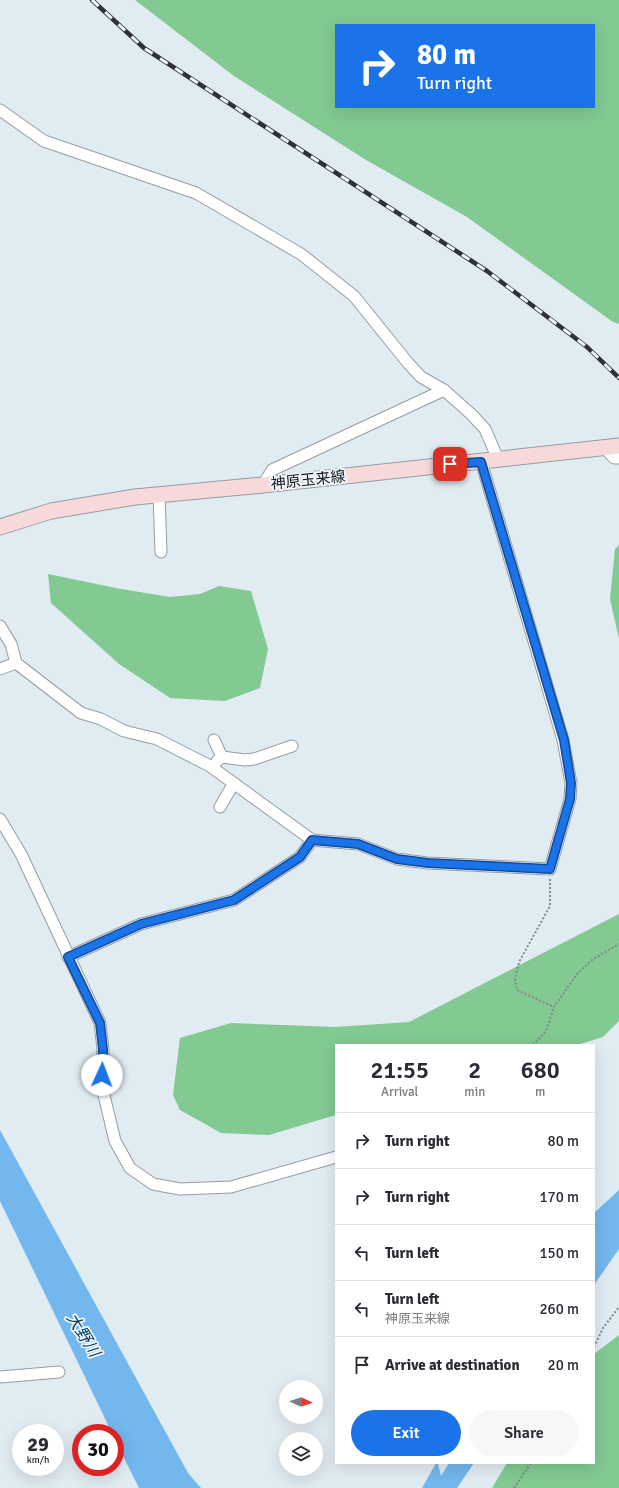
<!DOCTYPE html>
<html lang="en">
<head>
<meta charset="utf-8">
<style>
  :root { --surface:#fff; --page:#f7f7f7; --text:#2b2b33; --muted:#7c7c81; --line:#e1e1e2; --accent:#1a73e8 }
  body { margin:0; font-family:Signika,"Noto Sans JP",sans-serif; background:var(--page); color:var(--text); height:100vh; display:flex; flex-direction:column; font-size:15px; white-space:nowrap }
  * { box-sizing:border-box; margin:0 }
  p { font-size:13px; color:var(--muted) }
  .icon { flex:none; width:22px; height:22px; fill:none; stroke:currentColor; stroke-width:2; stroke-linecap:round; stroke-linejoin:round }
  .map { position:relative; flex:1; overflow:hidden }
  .drawer { position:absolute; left:335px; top:1044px; width:260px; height:420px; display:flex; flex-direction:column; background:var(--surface); border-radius:0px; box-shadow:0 4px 16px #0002 }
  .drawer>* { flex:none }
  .guide { position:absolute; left:335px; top:24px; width:260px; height:84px; border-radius:0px; box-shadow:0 4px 16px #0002; background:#1a73e8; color:#fff; overflow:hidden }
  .needle { width:26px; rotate:94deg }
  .controls { position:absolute; left:279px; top:1380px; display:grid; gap:8px }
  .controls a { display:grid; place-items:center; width:44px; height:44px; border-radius:50%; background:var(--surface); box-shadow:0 4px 16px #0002; font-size:20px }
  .speed { position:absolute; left:12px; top:1424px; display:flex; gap:8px; font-size:20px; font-weight:700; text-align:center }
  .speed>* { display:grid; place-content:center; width:52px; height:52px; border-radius:50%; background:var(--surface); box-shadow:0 4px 16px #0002; line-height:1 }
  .speed small { font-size:10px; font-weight:400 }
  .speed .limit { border:6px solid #d22; background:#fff; color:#111 }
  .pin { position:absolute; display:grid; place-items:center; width:34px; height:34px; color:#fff; margin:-17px; border-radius:8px; box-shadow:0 2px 6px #0006 }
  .me { position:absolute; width:44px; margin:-22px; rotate:2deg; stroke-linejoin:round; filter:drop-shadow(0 0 3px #0008) }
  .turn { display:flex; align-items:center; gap:14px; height:84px; padding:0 16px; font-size:18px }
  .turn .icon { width:52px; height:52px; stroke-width:2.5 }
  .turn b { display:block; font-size:28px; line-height:34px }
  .eta { display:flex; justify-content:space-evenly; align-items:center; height:68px; text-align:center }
  .eta b { font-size:24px; font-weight:600; line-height:28px }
  .primary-button { display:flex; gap:8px; margin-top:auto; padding:8px 16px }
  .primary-button a { flex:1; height:46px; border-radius:24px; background:var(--accent); color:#fff; font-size:16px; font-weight:600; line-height:46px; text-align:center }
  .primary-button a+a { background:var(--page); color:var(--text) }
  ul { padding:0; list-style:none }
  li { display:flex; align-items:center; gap:12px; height:56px; padding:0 16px; border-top:1px solid var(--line) }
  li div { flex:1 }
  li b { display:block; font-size:15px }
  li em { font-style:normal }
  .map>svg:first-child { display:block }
</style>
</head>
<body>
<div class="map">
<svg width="619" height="1488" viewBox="0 0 619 1488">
  <rect width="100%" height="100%" fill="#e1ebf2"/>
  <path fill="#82c992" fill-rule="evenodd" d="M135,0H619V324L613,322L467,217L366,160L234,76ZM336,25H594V107H336Z
    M619,545V639L610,599L615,549Z
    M48,574L121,589L170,597L200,594L219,586L251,591L268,649L260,688L225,701L170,698L119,664L51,603Z
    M619,914V1021L603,1037L577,1045H336V1115L269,1135L221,1133L180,1110L173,1095L180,1038L231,1023L336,1027L409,1022Z
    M619,1335V1488H492L507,1463H594V1354Z"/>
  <path fill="#72b7ee" d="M0,1130L188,1473L201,1488H139L115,1440V1433H112L0,1201Z
    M619,1190V1249L594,1285V1213Z
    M436,1463H438L441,1476L449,1463H474L457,1488H422Z"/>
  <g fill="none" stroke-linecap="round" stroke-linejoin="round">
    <g stroke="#949da4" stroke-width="13">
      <path id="street" d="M0,110L44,141L196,193L301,254L354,296L408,363L421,377L444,390L471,414L485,429L498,459
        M604,447L614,458H619
        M263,485L272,470L444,390
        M159,494L161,552
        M0,626L11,644L16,663L81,713L101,719L124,731L157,739L210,766L312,840
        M0,669L16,663
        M214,740L222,757L217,761
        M222,757L245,760L254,759L292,746
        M220,807L234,783
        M0,819L21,854L100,1023L103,1049L102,1087L115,1141L130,1168L153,1184L180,1189L231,1187L336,1157
        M68,957L141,924L234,900L300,857L312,840L358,844L397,859L427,863L550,869L570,799L571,783L563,740L481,461
        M0,1377L59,1372"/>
    </g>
    <g stroke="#949da4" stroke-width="17">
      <path id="secondary" d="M0,527L51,511L135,497L263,485L619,446"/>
    </g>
    <path stroke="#82888e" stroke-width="2" stroke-dasharray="2 2" stroke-linecap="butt" d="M550,879V906L519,962L515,979L517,990L554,1007
      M533,1045L546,1031L554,1007L577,974L593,959L619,944
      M594,1347L603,1328L619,1307
      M514,1488L531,1463"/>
    <use href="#street" stroke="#fff" stroke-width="11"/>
    <use href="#secondary" stroke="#f7d9da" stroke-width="15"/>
    <g stroke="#2e3135" stroke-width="4.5">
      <path id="rail" d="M92,0L144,48L487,271L587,347L619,378"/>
    </g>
    <use href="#rail" stroke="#f0f8fe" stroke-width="3" stroke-dasharray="9" stroke-linecap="butt"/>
  </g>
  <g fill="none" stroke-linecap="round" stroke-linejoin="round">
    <g stroke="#114b97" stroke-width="10">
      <path id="route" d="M102,1075L103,1049L100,1023L68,957L141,924L234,900L300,857L312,840L358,844L397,859L428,863L550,869L570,799L571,783L564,740L481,462L450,464"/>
    </g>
    <use href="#route" stroke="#1a73e8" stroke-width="7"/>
  </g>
  <g text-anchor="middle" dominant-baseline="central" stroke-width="3.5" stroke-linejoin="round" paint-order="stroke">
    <g font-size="15" fill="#14171a" stroke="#f0f8fe">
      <text transform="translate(308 480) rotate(-6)">神原玉来線</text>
    </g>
    <g font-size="16" font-style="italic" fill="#043d60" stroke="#f0f8fe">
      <text transform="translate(83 1335) rotate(58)">大野川</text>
    </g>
  </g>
</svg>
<div class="controls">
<a><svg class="needle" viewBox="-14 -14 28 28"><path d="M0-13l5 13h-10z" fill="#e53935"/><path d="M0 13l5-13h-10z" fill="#7c7c81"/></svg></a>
<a><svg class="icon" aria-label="layers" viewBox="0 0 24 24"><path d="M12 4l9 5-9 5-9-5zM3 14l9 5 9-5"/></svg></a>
</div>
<div class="speed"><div>29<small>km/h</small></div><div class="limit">30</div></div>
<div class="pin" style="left:450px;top:464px;background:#d93025"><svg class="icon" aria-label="arrive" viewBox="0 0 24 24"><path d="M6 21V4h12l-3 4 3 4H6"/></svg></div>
<svg class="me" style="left:102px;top:1075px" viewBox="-20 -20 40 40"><circle r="19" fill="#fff"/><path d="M0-13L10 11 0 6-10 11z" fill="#1a73e8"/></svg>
<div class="guide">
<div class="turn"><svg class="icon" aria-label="right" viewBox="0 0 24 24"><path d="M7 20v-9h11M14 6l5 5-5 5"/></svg><div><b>80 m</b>Turn right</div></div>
</div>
<section class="drawer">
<div class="eta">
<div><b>21:55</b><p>Arrival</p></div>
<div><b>2</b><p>min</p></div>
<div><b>680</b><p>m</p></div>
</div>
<ul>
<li><svg class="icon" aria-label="right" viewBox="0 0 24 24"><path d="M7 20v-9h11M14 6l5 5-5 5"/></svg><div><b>Turn right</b></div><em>80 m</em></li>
<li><svg class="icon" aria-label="right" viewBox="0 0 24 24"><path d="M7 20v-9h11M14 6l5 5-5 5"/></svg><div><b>Turn right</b></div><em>170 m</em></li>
<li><svg class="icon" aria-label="left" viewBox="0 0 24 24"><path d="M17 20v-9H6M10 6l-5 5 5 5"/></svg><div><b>Turn left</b></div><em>150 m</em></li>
<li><svg class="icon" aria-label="left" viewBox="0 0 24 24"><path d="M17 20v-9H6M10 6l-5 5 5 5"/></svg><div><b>Turn left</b><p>神原玉来線</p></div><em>260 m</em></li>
<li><svg class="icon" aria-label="arrive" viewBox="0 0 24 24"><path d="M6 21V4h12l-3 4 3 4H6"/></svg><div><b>Arrive at destination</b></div><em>20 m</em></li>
</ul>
<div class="primary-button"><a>Exit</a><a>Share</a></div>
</section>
</div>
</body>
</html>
